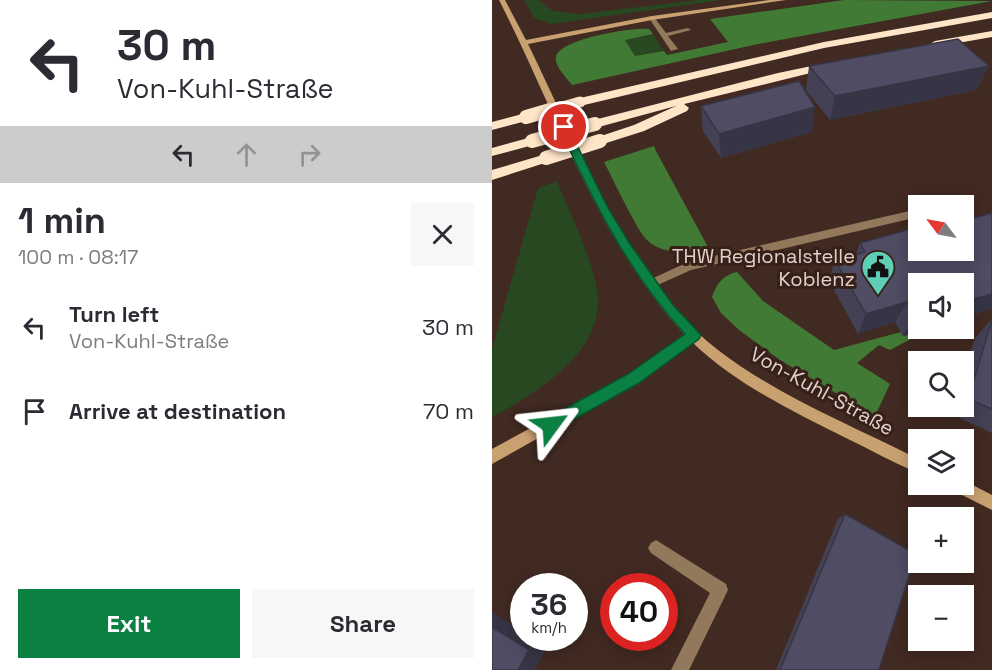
<!DOCTYPE html>
<html lang="en">
<head>
<meta charset="utf-8">
<style>
  :root { --surface:#fff; --page:#f7f7f7; --text:#2b2b33; --muted:#7c7c81; --accent:#0b8043 }
  body { margin:0; font-family:"Space Grotesk",sans-serif; background:var(--page); color:var(--text); height:100vh; display:flex; flex-direction:column; font-size:22px; white-space:nowrap }
  * { box-sizing:border-box; margin:0 }
  p { font-size:20px; color:var(--muted) }
  .icon { flex:none; width:33px; height:33px; fill:none; stroke:currentColor; stroke-width:2; stroke-linecap:round; stroke-linejoin:round }
  .map { position:relative; flex:1; overflow:hidden }
  .sheet { display:flex; flex-direction:column; background:var(--surface); width:492px }
  .sheet>* { flex:none }
  .banner { background:#fff; color:var(--text); overflow:hidden }
  .needle { width:39px; rotate:302deg }
  .controls { position:absolute; left:416px; top:195px; display:grid; gap:12px }
  .controls a { display:grid; place-items:center; width:66px; height:66px; border-radius:0px; background:var(--surface); box-shadow:0 3px 15px #0003; font-size:30px }
  .speed { position:absolute; left:18px; top:573px; display:flex; gap:12px; font-size:30px; font-weight:700; text-align:center }
  .speed>* { display:grid; place-content:center; width:78px; height:78px; border-radius:50%; background:var(--surface); box-shadow:0 3px 15px #0003; line-height:1 }
  .speed small { font-size:15px; font-weight:400 }
  .speed .limit { border:9px solid #d22; background:#fff; color:#111 }
  .pin { position:absolute; display:grid; place-items:center; width:51px; height:51px; color:#fff; margin:-26px; border:3px solid #fff; border-radius:50%; box-shadow:0 2px 6px #0007 }
  .me { position:absolute; width:66px; margin:-33px; rotate:60deg; stroke-linejoin:round; filter:drop-shadow(0 0 4px #0008) }
  .turn { display:flex; align-items:center; gap:21px; height:126px; padding:0 18px; font-size:27px }
  .turn .icon { width:78px; height:78px; stroke-width:2.5 }
  .turn b { display:block; font-size:42px; line-height:51px }
  .lanes { display:flex; align-items:center; height:57px; padding:0 18px; background:#0003; justify-content:center; gap:30px; direction:ltr }
  .lanes .off { opacity:.35 }
  .round { display:grid; place-items:center; flex:none; width:63px; height:63px; border-radius:0px; background:var(--page) }
  .summary { display:flex; align-items:center; justify-content:space-between; height:102px; padding:0 18px }
  h1 { font-size:36px; font-weight:800; line-height:45px }
  .action { display:flex; gap:12px; margin-top:auto; padding:12px 18px }
  .action a { flex:1; height:69px; border-radius:0px; background:var(--accent); color:#fff; font-size:24px; font-weight:800; line-height:69px; text-align:center }
  .action a+a { background:var(--page); color:var(--text) }
  ul { padding:0; list-style:none }
  li { display:flex; align-items:center; gap:18px; height:84px; padding:0 18px }
  li div { flex:1 }
  li b { display:block; font-size:22px }
  li em { font-style:normal }
  main { display:flex; flex:1; min-height:0 }
  .map>svg:first-child { display:block }
</style>
</head>
<body>
<main>
<section class="sheet">
<div class="banner">
<div class="turn"><svg class="icon" aria-label="left" viewBox="0 0 24 24"><path d="M17 20v-9H6M10 6l-5 5 5 5"/></svg><div><b>30 m</b>Von-Kuhl-Straße</div></div>
<div class="lanes"><svg class="icon" aria-label="left" viewBox="0 0 24 24"><path d="M17 20v-9H6M10 6l-5 5 5 5"/></svg><svg class="icon off" aria-label="ahead" viewBox="0 0 24 24"><path d="M12 20V5M6 11l6-6 6 6"/></svg><svg class="icon off" aria-label="right" viewBox="0 0 24 24"><path d="M7 20v-9h11M14 6l5 5-5 5"/></svg></div>
</div>
<div class="summary"><div><h1>1 min</h1><p>100 m · 08:17</p></div><a class="round"><svg class="icon" aria-label="close" viewBox="0 0 24 24"><path d="M6 6l12 12M18 6L6 18"/></svg></a></div>
<ul>
<li><svg class="icon" aria-label="left" viewBox="0 0 24 24"><path d="M17 20v-9H6M10 6l-5 5 5 5"/></svg><div><b>Turn left</b><p>Von-Kuhl-Straße</p></div><em>30 m</em></li>
<li><svg class="icon" aria-label="arrive" viewBox="0 0 24 24"><path d="M6 21V4h12l-3 4 3 4H6"/></svg><div><b>Arrive at destination</b></div><em>70 m</em></li>
</ul>
<div class="action"><a>Exit</a><a>Share</a></div>
</section>
<div class="map">
<svg width="500" height="670" viewBox="0 0 500 670">
  <rect width="100%" height="100%" fill="#412a22"/>
  <path fill="#274820" d="M32,0H47L61,11L87,14L208,0H230L59,24L42,18Z
    M161,34L172,51L143,56L133,40Z
    M65,181C78,214 104,264 106,299C108,355 43,394 0,417V349L46,188Z"/>
  <path fill="#417a35" d="M352,0L500,1L266,44L80,85C75,78 62,66 64,57C67,39 141,27 157,29L161,34L133,40L143,56L172,51L175,55L236,42L218,19Z
    M162,146L164,151L217,249C197,254 171,255 155,240C145,231 120,177 112,162Z
    M245,272L271,301L342,350L409,332L412,336L438,329L398,350L387,345L365,363L398,384L383,416L288,360L247,330L229,313L220,297C225,283 231,275 245,272Z"/>
  <g fill="none" stroke-linecap="round" stroke-linejoin="round">
    <path fill="#92795b" fill-rule="evenodd" d="M158,17H162L174,33L196,28L199,30L176,36L186,49L179,51L157,18Z
      M426,209V217L199,270L159,288L153,284L155,281L196,262Z"/>
    <path fill="#92795b" fill-rule="evenodd" d="M164,540L234,584L236,590L197,670H179L218,593L159,553L156,548L159,543Z"/>
    <path fill="#c9a171" fill-rule="evenodd" d="M7,0H13L34,40L160,16L277,0H294L160,20L36,44C84,142 139,284 226,350C286,396 359,425 426,459V473C402,463 379,450 356,439C302,412 245,385 201,343L146,382L0,464V449L138,374L193,335C106,241 64,112 7,0Z
      M471,480L500,495V510L458,489L456,484H471Z"/>
    <path fill="#fee5c8" fill-rule="evenodd" d="M500,12V18L332,48L88,106L82,102L88,98L332,42Z
      M500,31V37L443,47L438,44L443,41Z
      M339,62L343,63V67L192,104L197,108L195,111L152,131L108,145L101,141L103,138L142,125L184,106L103,128L97,124L98,121L286,73Z
      M34,113L38,114L40,117L38,120L0,130V122Z
      M40,137L47,141L45,144L0,156V148Z
      M54,154L61,158L59,161L0,180V170Z"/>
    <path stroke="#fee5c8" stroke-width="11" d="M53,112L88,102"/>
    <path stroke="#fee5c8" stroke-width="14" d="M34,117L58,110
      M40,141L103,124
      M54,158L108,141"/>
  </g>
  <path fill="#444155" d="M317,66L485,90L338,120L314,90Z
    M209,106L320,132L229,158L211,131Z
    M368,243L426,250V328H435L411,336L403,322L366,334L337,281L343,260L364,254Z
    M500,319V433L459,414L461,406H471V376L483,338Z
    M353,514L387,670H284L346,519Z"/>
  <path fill="#373545" d="M497,66L485,90L338,120L343,96Z
    M323,107L320,132L229,158L227,134Z
    M500,294V309L471,318V302Z
    M415,302L403,322L366,334L374,314Z
    M426,315V328H435L411,336L423,316Z
    M0,612L32,631V638H42L56,646L43,670H26L0,627Z"/>
  <path fill="#4f4c63" stroke="#373545" stroke-width="1.5" d="M466,39L497,66L343,96L317,66Z
    M307,81L323,107L227,134L209,106Z
    M500,213V294L471,302V284H426V315L423,316L415,302L374,314L343,260L373,252L368,243L426,227V250H471V221Z
    M500,320V409L476,399Z
    M353,514L424,554L387,670H288Z
    M0,627L37,650L26,670H0Z"/>
  <path fill="#0b8043" stroke="#07532c" stroke-width="1.5" d="M68,125L76,127L116,208L138,244L181,305L209,335L207,339L147,383L59,432L54,430L52,425L54,419L136,374L193,334C137,274 101,201 67,127Z"/>
  <defs>
    <g id="civic-pin" transform="scale(1.725)"><path d="M0 17L-7.5 6A9.5 9.5 0 1 1 7.5 6Z" fill="#5eceb7" stroke="#372018"/><path d="M-.6-6.5H3V-4.5H.6V-3L4-1V1h2V6H-6V1h2V-1L-.6-3ZM-1.2 2.5V6h2.4V2.5Z" fill="#111"/></g>
  </defs>
  <g fill-rule="evenodd">
    <use href="#civic-pin" x="386" y="267"/>
  </g>
  <g text-anchor="middle" dominant-baseline="central" stroke-width="6" stroke-linejoin="round" paint-order="stroke">
    <g font-size="20" fill="#e0d1cb" stroke="#372018" text-anchor="end">
      <text x="363" y="256">THW Regionalstelle<tspan x="363" dy="23">Koblenz</tspan></text>
    </g>
    <g font-size="20" fill="#e0d1cb" stroke="#372018">
      <text transform="translate(330 391) rotate(29)">Von-Kuhl-Straße</text>
    </g>
  </g>
</svg>
<div class="controls">
<a><svg class="needle" viewBox="-14 -14 28 28"><path d="M0-13l5 13h-10z" fill="#e53935"/><path d="M0 13l5-13h-10z" fill="#7c7c81"/></svg></a>
<a><svg class="icon" aria-label="sound" viewBox="0 0 24 24"><path d="M4 9h4l5-4v14l-5-4H4zM17 9q2 3 0 6"/></svg></a>
<a><svg class="icon" aria-label="search" viewBox="0 0 24 24"><circle cx="10" cy="10" r="6"/><path d="M15 15l6 6"/></svg></a>
<a><svg class="icon" aria-label="layers" viewBox="0 0 24 24"><path d="M12 4l9 5-9 5-9-5zM3 14l9 5 9-5"/></svg></a>
<a>+</a>
<a>−</a>
</div>
<div class="speed"><div>36<small>km/h</small></div><div class="limit">40</div></div>
<div class="pin" style="left:72px;top:127px;background:#d93025"><svg class="icon" aria-label="arrive" viewBox="0 0 24 24"><path d="M6 21V4h12l-3 4 3 4H6"/></svg></div>
<svg class="me" style="left:59px;top:425px" viewBox="-20 -20 40 40"><path d="M0-17L14 15 0 8-14 15z" fill="#0b8043" stroke="#fff" stroke-width="4"/></svg>
</div>
</main>
</body>
</html>
